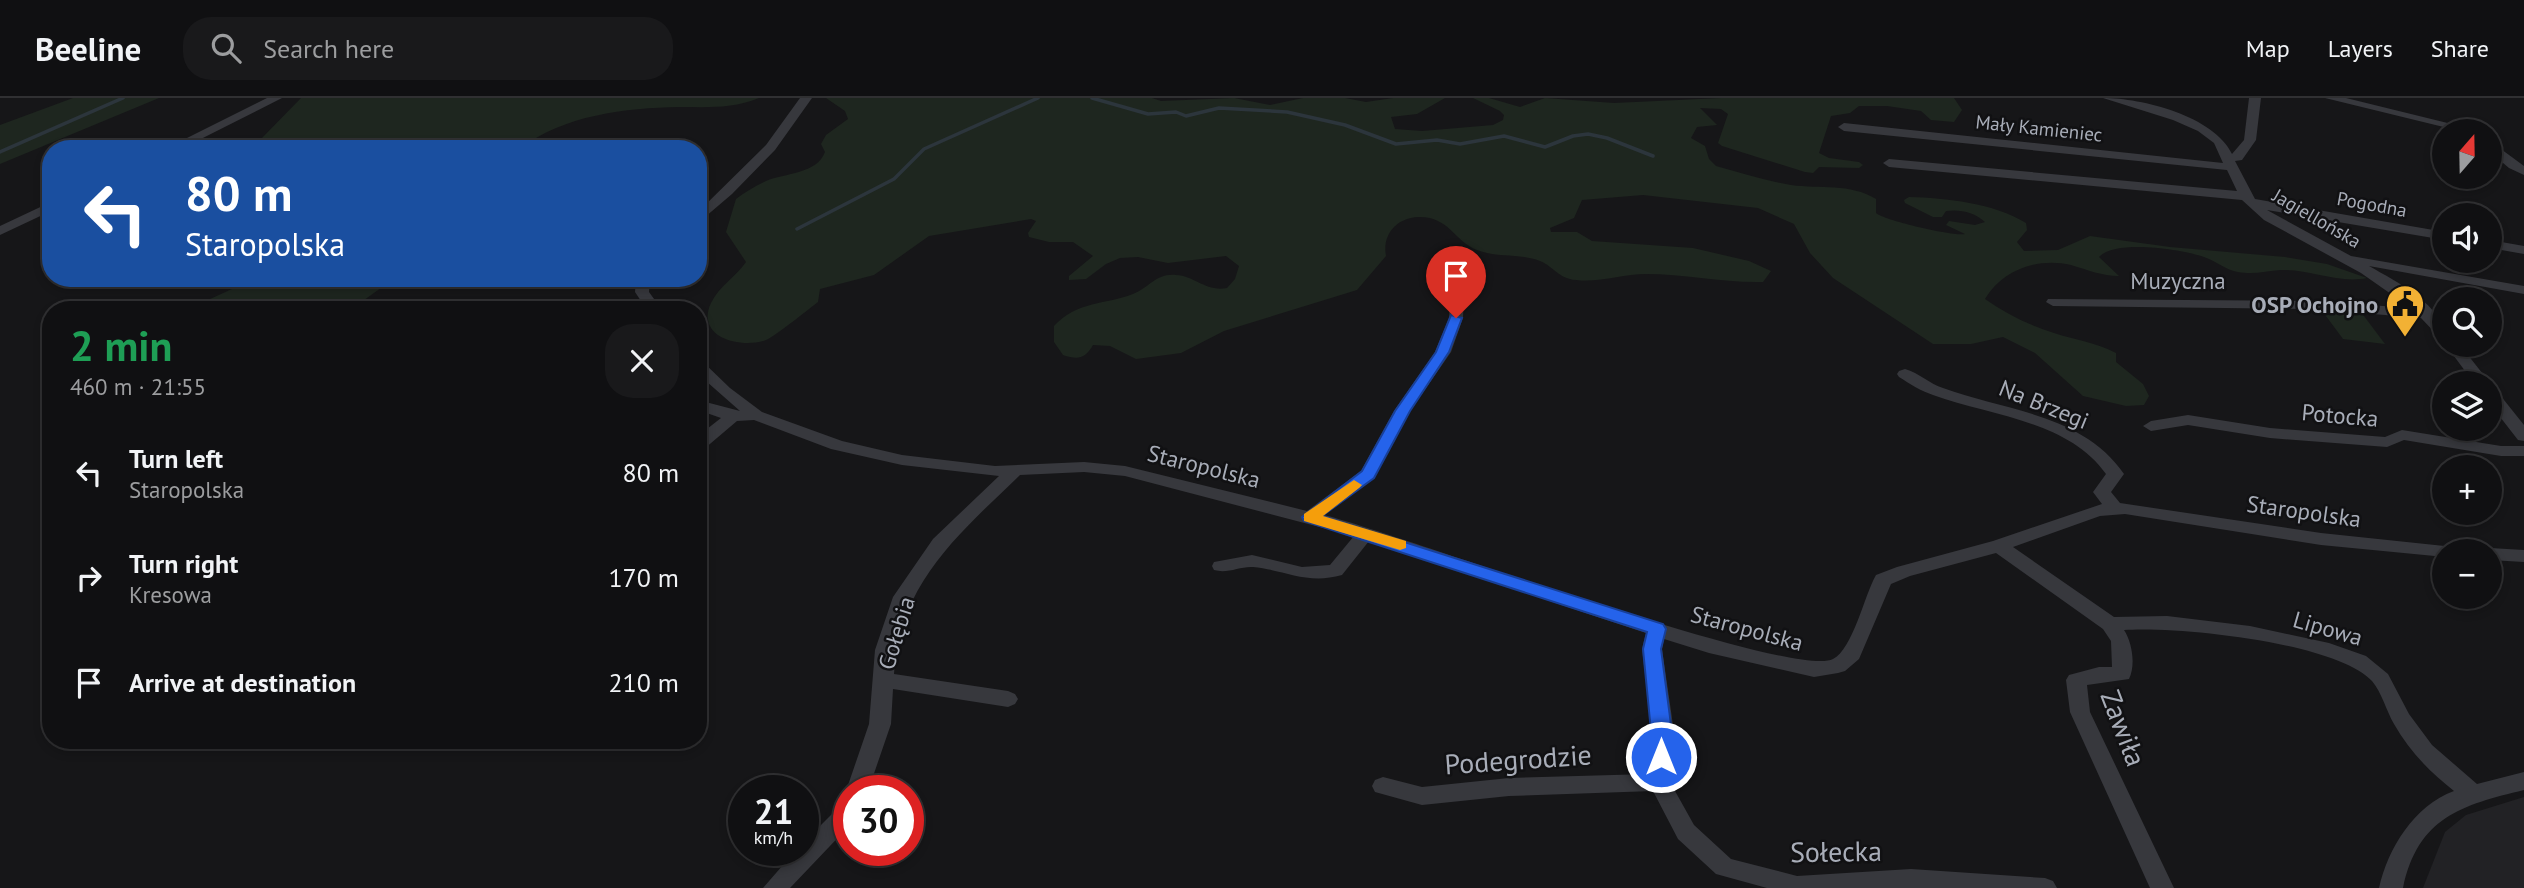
<!DOCTYPE html>
<html lang="en">
<head>
<meta charset="utf-8">
<style>
  :root { --surface:#101012; --page:#19191b; --text:#f1f3f6; --muted:#9c9d9f; --line:#303032 }
  body { margin:0; font-family:"PT Sans",sans-serif; background:var(--page); color:var(--text); height:100vh; display:flex; flex-direction:column; font-size:26px; white-space:nowrap }
  * { box-sizing:border-box; margin:0 }
  p { font-size:23px; color:var(--muted) }
  .icon { flex:none; width:38px; height:38px; fill:none; stroke:currentColor; stroke-width:2; stroke-linecap:round; stroke-linejoin:round }
  .map { position:relative; flex:1; overflow:hidden }
  .panel { position:absolute; left:42px; top:203px; width:665px; height:448px; display:flex; flex-direction:column; background:var(--surface); border-radius:28px; box-shadow:0 4px 10px #0003,0 0 0 2px var(--line) }
  .panel>* { flex:none }
  .banner { position:absolute; left:42px; top:42px; width:665px; height:147px; border-radius:28px; box-shadow:0 4px 10px #0003,0 0 0 2px var(--line); background:#1a4fa0; color:#fff; overflow:hidden }
  .needle { width:46px; rotate:20deg }
  .buttons { position:absolute; left:2432px; top:21px; display:grid; gap:14px }
  .buttons a { display:grid; place-items:center; width:70px; height:70px; border-radius:50%; background:var(--surface); box-shadow:0 4px 10px #0003,0 0 0 2px var(--line); font-size:35px }
  .speed { position:absolute; left:728px; top:677px; display:flex; gap:14px; font-size:35px; font-weight:700; text-align:center }
  .speed>* { display:grid; place-content:center; width:91px; height:91px; border-radius:50%; background:var(--surface); box-shadow:0 4px 10px #0003,0 0 0 2px var(--line); line-height:1 }
  .speed small { font-size:18px; font-weight:400 }
  .speed .limit { border:10px solid #d22; background:#fff; color:#111 }
  .pin { position:absolute; display:grid; place-items:center; width:60px; height:60px; color:#fff; margin:-72px -30px; border-radius:50% 50% 50% 0; rotate:-45deg; box-shadow:0 0 7px #0007 }
  .pin .icon { rotate:45deg }
  .me { position:absolute; width:77px; margin:-38px; rotate:0deg; stroke-linejoin:round; filter:drop-shadow(0 0 5px #0008) }
  .turn { display:flex; align-items:center; gap:24px; height:147px; padding:0 28px; font-size:32px }
  .turn .icon { width:91px; height:91px; stroke-width:2.5 }
  .turn b { display:block; font-size:49px; line-height:60px }
  .round { display:grid; place-items:center; flex:none; width:74px; height:74px; border-radius:28px; background:var(--page) }
  .headline { display:flex; align-items:center; justify-content:space-between; height:119px; padding:0 28px }
  h1 { font-size:42px; font-weight:600; line-height:52px; color:#1e9e55 }
  ul { padding:0; list-style:none }
  li { display:flex; align-items:center; gap:21px; height:105px; padding:0 28px }
  li div { flex:1 }
  li b { display:block; font-size:26px }
  li em { font-style:normal }
  header { display:flex; align-items:center; gap:42px; box-sizing:border-box; height:98px; padding:0 35px; background:var(--surface); border-bottom:2px solid var(--line) }
  header strong { font-size:33px }
  nav { display:flex; gap:38px; margin-inline-start:auto; font-size:24px }
  .search { width:490px; height:63px; background:var(--page); display:flex; align-items:center; gap:18px; box-sizing:border-box; padding:0 24px; border-radius:28px; color:var(--muted); font-size:26px }
  .map>svg:first-child { display:block }
</style>
</head>
<body>
<header>
<strong>Beeline</strong>
<div class="search"><svg class="icon" aria-label="search" viewBox="0 0 24 24"><circle cx="10" cy="10" r="6"/><path d="M15 15l6 6"/></svg>Search here</div>
<nav><a>Map</a><a>Layers</a><a>Share</a></nav>
</header>
<div class="map">
<svg width="2524" height="790" viewBox="0 0 2524 790">
  <rect width="100%" height="100%" fill="#161618"/>
  <path fill="#222225" d="M2524,699V790H2423L2445,734L2466,717Z"/>
  <path fill="#1e261f" d="M73,0H159L0,66V27Z
    M301,0H759C732,11 708,9 679,9C626,10 563,17 520,51H247L261,41Z
    M826,0H1152L1161,3L1234,0L1270,7L1303,0H1345L1366,4L1393,0H1445L1417,16L1391,19L1395,31L1422,33L1493,27L1503,22L1504,17L1500,13L1473,0H1489L1520,9L1545,0L1614,5L1721,0H1954L1962,12L1954,24L1931,22L1921,13L1887,8H1859L1850,15L1831,18L1819,55L1829,60L1859,64L1863,67L1859,70L1819,69L1813,75L1805,74L1722,48L1718,45L1728,16L1721,11L1700,10L1717,27L1697,29L1691,40L1705,48L1709,61L1716,68C1741,75 1766,83 1791,87C1820,91 1850,85 1876,101V115C1885,123 1957,139 1965,136L1946,127L1949,123L1975,127L1985,124C1974,114 1960,111 1946,113L1942,119H1933L1905,105L1904,102L1909,99C1946,100 1994,105 2026,125L2027,132L2017,144L2024,153L2058,152L2090,138L2170,149L2285,159L2327,166L2367,180C2338,186 2311,171 2281,172C2266,173 2254,177 2238,174C2226,172 2216,163 2204,159C2182,151 2115,141 2099,159L2119,178C2102,178 2088,172 2071,167C2038,159 2002,172 1985,201C2006,216 2029,227 2054,235C2075,242 2095,244 2116,255V264L2143,286L2149,298L2144,307L2126,308L2083,298L2035,255L2003,239L1971,246H1933L1833,180L1810,155L1794,126L1758,110L1643,97L1582,102L1574,120L1550,130L1551,134H1577L1592,143L1693,150L1749,163L1771,173L1763,184C1723,185 1685,176 1646,176C1623,176 1599,185 1576,182C1559,181 1553,168 1540,163C1519,155 1497,160 1477,152C1454,143 1449,118 1418,119C1396,120 1382,137 1386,158L1357,192L1224,233L1181,255L1136,261L1110,248L1093,247C1085,261 1078,262 1063,257L1054,244V228C1077,203 1104,207 1133,196C1149,190 1156,175 1176,177C1195,178 1206,194 1227,190L1235,181L1239,168L1226,158L1168,165L1138,159L1120,160L1106,166L1086,181L1069,182V178L1093,158L1073,144H1049L1029,139L1028,135L1036,123L1031,121L929,138L874,177L820,191L818,204C809,211 774,239 766,242C740,251 695,239 711,205C719,188 736,179 746,164L726,134L736,101C745,94 755,88 766,83C785,75 817,76 825,54L821,46L826,37L848,21L845,13Z
    M269,180H381L385,187L360,205L363,212H186L232,191Z
    M2320,210L2361,214L2385,246L2343,241Z"/>
  <g fill="none" stroke-linecap="round" stroke-linejoin="round">
    <path stroke="#2c353c" stroke-width="3.5" d="M1092,0L1148,16L1176,14L1186,18L1219,10L1287,14L1345,27L1396,46L1437,42L1460,46L1504,38L1545,49L1573,38L1588,36L1607,40L1653,58
      M0,54L123,0
      M797,131L894,81L924,51L1038,0"/>
    <path fill="#37383d" fill-rule="evenodd" d="M267,0H282L181,51H165Z
      M800,0H812L775,52L732,96L698,125V114L766,47Z
      M2103,0C2142,0 2214,18 2232,56L2244,42L2249,0H2261L2256,42L2242,62L2235,63L2255,101L2445,134V142L2267,112L2351,158L2524,188V196L2369,168C2397,184 2445,208 2445,241L2440,240L2421,220L2313,211L2053,208L2046,204L2048,201L2313,203L2411,210L2361,175L2264,122L2242,102L1889,69L1883,65L1889,61L2237,93L2227,72L1844,33L1838,29L1844,25L2223,65L2214,45L2198,33L2173,22Z
      M2325,0H2346L2480,33H2460Z
      M2490,43L2524,68V77L2509,70L2490,54Z
      M51,104V113L0,137V128Z
      M2490,142L2524,148V156L2490,150Z
      M1458,171L1465,175L1463,220L1451,254L1410,313L1374,380L1324,417C1397,435 1792,582 1833,561C1853,551 1864,498 1876,477L1897,469L1993,443L2102,406L2093,394L2106,376C2068,322 1990,318 1933,297C1921,293 1910,286 1899,279L1897,276L1899,273L1905,271C1919,275 1930,286 1943,290C2006,313 2083,316 2124,376L2111,394L2120,405L2321,435L2454,449L2456,453H2445V459L2321,447L2125,416L2100,418L2013,449L2114,519L2167,518L2250,528L2329,545L2366,558L2388,576L2409,616L2432,647L2477,686L2524,674V692C2462,707 2418,719 2403,790H2379C2388,750 2414,708 2454,693C2430,674 2409,653 2394,626C2386,612 2382,595 2372,583C2336,544 2176,528 2124,532C2132,544 2136,567 2129,581L2087,587L2090,614L2174,790H2150L2070,614L2066,582L2069,577L2099,569H2112L2111,543L2103,531L1996,455L1910,478L1891,486L1859,561L1845,573L1838,575L1814,579L1709,555L1664,541L1662,551L1674,634L1670,684L1694,727L1731,761L1797,778L1911,771L2045,780L2053,783L2057,790H1767L1716,776L1678,741L1653,693L1509,698L1422,707L1375,694L1372,688L1375,682L1383,679L1422,689L1509,680L1649,676L1652,634L1642,551L1646,535L1369,443L1342,477C1307,487 1285,472 1253,469C1240,468 1228,476 1214,472L1212,468L1214,464L1252,457L1302,469L1330,467L1354,438L1125,378L1084,374L1020,377C959,436 899,485 894,576L1008,593L1015,596L1018,601L1015,606L1008,609L893,591L891,626L868,693H849V698L846,693L869,626L875,552L893,499L933,441L999,378L902,367L831,351L754,322L737,323L704,351L698,352V338L721,320L698,312V302L740,313L698,276V262L703,264L730,290L762,314L842,343L902,357L995,368L1084,364L1125,368L1307,413L1361,373L1394,313L1435,254L1449,220L1451,175Z
      M636,180H650L649,194L662,212H647L635,194Z
      M2445,246L2460,247L2490,285H2474Z
      M2490,290L2496,292L2524,327V343L2518,342L2490,306Z
      M2188,317L2270,330L2385,339L2402,332L2501,348H2524V358H2501L2404,342L2387,349L2270,340L2188,327L2151,333L2143,328L2151,323Z
      M2490,450L2524,452V464L2490,462V453H2482Z
      M849,704V728L790,790H763L796,752H803V745L841,707Z"/>
  </g>
  <path fill="#2563eb" stroke="#184099" stroke-width="2" d="M1451,217L1462,220L1449,254L1410,313L1374,380L1322,418L1663,526L1666,531L1661,551L1672,634L1668,664H1654L1643,551L1647,534L1304,423L1302,419L1362,373L1395,313L1436,254Z"/>
  <path fill="#f59e0b" d="M1354,382L1362,387L1359,390L1323,418L1406,443V450L1400,452L1304,423V416Z"/>
  <defs>
    <g id="civic-pin" transform="scale(2.0125)"><path d="M0 17L-7.5 6A9.5 9.5 0 1 1 7.5 6Z" fill="#f2b134" stroke="#111113"/><path d="M-.6-6.5H3V-4.5H.6V-3L4-1V1h2V6H-6V1h2V-1L-.6-3ZM-1.2 2.5V6h2.4V2.5Z" fill="#111"/></g>
  </defs>
  <g fill-rule="evenodd">
    <use href="#civic-pin" x="2405" y="206"/>
  </g>
  <g text-anchor="middle" dominant-baseline="central" stroke-width="5" stroke-linejoin="round" paint-order="stroke">
    <g font-size="19" fill="#a8adb8" stroke="#111113">
      <text transform="translate(2039 30) rotate(6)">Mały Kamieniec</text>
      <text transform="translate(2372 106) rotate(10)">Pogodna</text>
      <text transform="translate(2317 120) rotate(30)">Jagiellońska</text>
    </g>
    <g font-size="23" fill="#a8adb8" stroke="#111113">
      <text x="2178" y="182">Muzyczna</text>
      <text transform="translate(2044 306) rotate(22)">Na Brzegi</text>
      <text transform="translate(2340 317) rotate(5)">Potocka</text>
      <text transform="translate(1204 368) rotate(14)">Staropolska</text>
      <text transform="translate(2304 413) rotate(8)">Staropolska</text>
      <text transform="translate(1747 530) rotate(15)">Staropolska</text>
      <text transform="translate(2328 530) rotate(16)">Lipowa</text>
      <text transform="translate(896 535) rotate(-73)">Gołębia</text>
    </g>
    <g font-size="23" font-weight="bold" fill="#a8adb8" stroke="#111113" text-anchor="end">
      <text x="2378" y="206">OSP Ochojno</text>
    </g>
    <g font-size="28" fill="#a8adb8" stroke="#111113">
      <text transform="translate(2124 630) rotate(69)">Zawiła</text>
      <text transform="translate(1518 661) rotate(-4)">Podegrodzie</text>
      <text transform="translate(1836 753) rotate(-1)">Sołecka</text>
    </g>
  </g>
</svg>
<div class="buttons">
<a><svg class="needle" viewBox="-14 -14 28 28"><path d="M0-13l5 13h-10z" fill="#e53935"/><path d="M0 13l5-13h-10z" fill="#9c9d9f"/></svg></a>
<a><svg class="icon" aria-label="sound" viewBox="0 0 24 24"><path d="M4 9h4l5-4v14l-5-4H4zM17 9q2 3 0 6"/></svg></a>
<a><svg class="icon" aria-label="search" viewBox="0 0 24 24"><circle cx="10" cy="10" r="6"/><path d="M15 15l6 6"/></svg></a>
<a><svg class="icon" aria-label="layers" viewBox="0 0 24 24"><path d="M12 4l9 5-9 5-9-5zM3 14l9 5 9-5"/></svg></a>
<a>+</a>
<a>−</a>
</div>
<div class="speed"><div>21<small>km/h</small></div><div class="limit">30</div></div>
<div class="pin" style="left:1456px;top:220px;background:#d93025"><svg class="icon" aria-label="arrive" viewBox="0 0 24 24"><path d="M6 21V4h12l-3 4 3 4H6"/></svg></div>
<svg class="me" style="left:1661px;top:659px" viewBox="-20 -20 40 40"><circle r="17" fill="#2563eb" stroke="#fff" stroke-width="3"/><path d="M0-11L8 9 0 5-8 9z" fill="#fff"/></svg>
<div class="banner">
<div class="turn"><svg class="icon" aria-label="left" viewBox="0 0 24 24"><path d="M17 20v-9H6M10 6l-5 5 5 5"/></svg><div><b>80 m</b>Staropolska</div></div>
</div>
<section class="panel">
<div class="headline"><div><h1>2 min</h1><p>460 m · 21:55</p></div><a class="round"><svg class="icon" aria-label="close" viewBox="0 0 24 24"><path d="M6 6l12 12M18 6L6 18"/></svg></a></div>
<ul>
<li><svg class="icon" aria-label="left" viewBox="0 0 24 24"><path d="M17 20v-9H6M10 6l-5 5 5 5"/></svg><div><b>Turn left</b><p>Staropolska</p></div><em>80 m</em></li>
<li><svg class="icon" aria-label="right" viewBox="0 0 24 24"><path d="M7 20v-9h11M14 6l5 5-5 5"/></svg><div><b>Turn right</b><p>Kresowa</p></div><em>170 m</em></li>
<li><svg class="icon" aria-label="arrive" viewBox="0 0 24 24"><path d="M6 21V4h12l-3 4 3 4H6"/></svg><div><b>Arrive at destination</b></div><em>210 m</em></li>
</ul>
</section>
</div>
</body>
</html>
